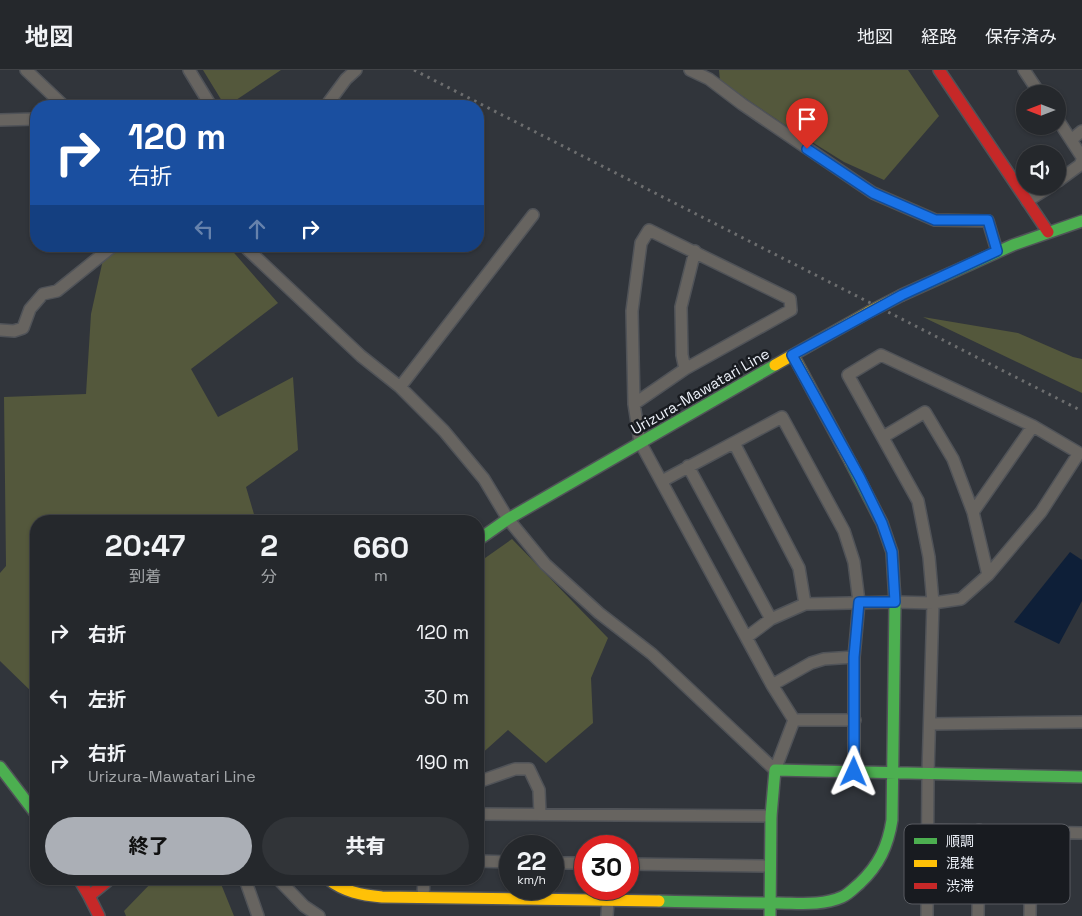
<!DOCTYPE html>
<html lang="ja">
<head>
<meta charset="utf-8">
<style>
  :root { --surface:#25282c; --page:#313438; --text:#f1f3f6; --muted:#a3a6a9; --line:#424448; --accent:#abafb6 }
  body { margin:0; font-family:"Space Grotesk","Noto Sans JP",sans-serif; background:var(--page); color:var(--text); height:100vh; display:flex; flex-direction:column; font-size:19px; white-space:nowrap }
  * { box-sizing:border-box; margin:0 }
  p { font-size:16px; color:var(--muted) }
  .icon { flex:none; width:28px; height:28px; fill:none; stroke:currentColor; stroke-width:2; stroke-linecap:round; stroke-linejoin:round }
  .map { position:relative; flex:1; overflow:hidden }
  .side { position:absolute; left:30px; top:445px; width:454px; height:370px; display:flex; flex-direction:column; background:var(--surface); border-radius:20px; box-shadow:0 1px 4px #0004,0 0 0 1px var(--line) }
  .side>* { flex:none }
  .top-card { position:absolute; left:30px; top:30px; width:454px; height:152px; border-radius:20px; box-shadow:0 1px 4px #0004,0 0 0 1px var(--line); background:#1a4fa0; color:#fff; overflow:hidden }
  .needle { width:32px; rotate:270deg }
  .buttons { position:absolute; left:1016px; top:15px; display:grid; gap:10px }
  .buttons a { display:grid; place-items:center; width:50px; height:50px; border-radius:50%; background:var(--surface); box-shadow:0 1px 4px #0004,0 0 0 1px var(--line); font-size:25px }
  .speed { position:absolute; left:499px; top:765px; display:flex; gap:10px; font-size:25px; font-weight:700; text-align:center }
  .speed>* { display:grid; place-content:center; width:65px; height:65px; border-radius:50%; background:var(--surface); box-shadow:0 1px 4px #0004,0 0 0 1px var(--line); line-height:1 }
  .speed small { font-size:12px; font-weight:400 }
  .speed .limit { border:8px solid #d22; background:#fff; color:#111 }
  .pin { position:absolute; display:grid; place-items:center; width:42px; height:42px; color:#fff; margin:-51px -21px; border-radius:50% 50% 50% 0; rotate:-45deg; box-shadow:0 0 5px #0007 }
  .pin .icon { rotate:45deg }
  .me { position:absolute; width:55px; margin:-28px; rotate:1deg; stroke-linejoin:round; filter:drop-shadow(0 0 4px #0008) }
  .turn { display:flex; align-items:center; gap:18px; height:105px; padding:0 15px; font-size:22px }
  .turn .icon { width:65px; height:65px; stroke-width:2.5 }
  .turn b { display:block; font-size:35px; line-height:42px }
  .lanes { display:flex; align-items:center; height:48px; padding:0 15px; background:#0003; justify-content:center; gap:25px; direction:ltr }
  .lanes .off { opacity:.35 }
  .eta { display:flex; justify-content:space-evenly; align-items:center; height:85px; text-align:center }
  .eta b { font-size:30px; font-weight:800; line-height:35px }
  .action { display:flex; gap:10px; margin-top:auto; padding:10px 15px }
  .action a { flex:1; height:58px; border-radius:30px; background:var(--accent); color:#111; font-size:20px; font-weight:800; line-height:58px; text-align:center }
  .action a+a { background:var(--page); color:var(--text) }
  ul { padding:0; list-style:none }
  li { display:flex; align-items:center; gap:15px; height:65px; padding:0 15px }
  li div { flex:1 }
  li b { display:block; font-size:19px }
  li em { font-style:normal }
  header { display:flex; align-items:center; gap:30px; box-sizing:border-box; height:70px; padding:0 25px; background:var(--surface); border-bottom:1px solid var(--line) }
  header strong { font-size:24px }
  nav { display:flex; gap:28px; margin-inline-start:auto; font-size:18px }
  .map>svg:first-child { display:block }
</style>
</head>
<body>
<header>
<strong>地図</strong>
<nav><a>地図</a><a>経路</a><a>保存済み</a></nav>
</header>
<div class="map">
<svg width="1082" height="846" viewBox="0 0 1082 846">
  <rect width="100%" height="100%" fill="#31353b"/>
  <path fill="#54583c" d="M203,0H281L227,36H225Z
    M719,0H908L939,46L884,110L844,92L788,57L720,11Z
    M106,176H228L278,233L191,299L218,347L293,307L298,380L246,417L256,451H36V626L0,591V503L6,496L4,327L86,324L91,244Z
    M923,247L1018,263L1073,287L1082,289V323Z
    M512,469L608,568L591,608L593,653L546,693L508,660L478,687V493Z
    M155,809H219L234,846H126L124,841Z"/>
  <path fill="#0e1f38" d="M1070,482L1082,490V531L1059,574L1014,552Z"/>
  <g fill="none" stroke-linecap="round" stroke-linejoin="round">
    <g stroke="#505358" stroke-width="14">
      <path id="street" d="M26,0L64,36
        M189,0L211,36
        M690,0L709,9L742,34L873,123L935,150L988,151L997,181
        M1024,0L1040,24
        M326,36L346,9L356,0
        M0,50L36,49
        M1058,50L1082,87
        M1071,70L1082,61
        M1058,111L1080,95L1082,90
        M1027,131L1051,116
        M244,176L361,286L400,317L444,361L484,409L508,449L545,494L599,543L652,584L775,700L794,650L772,615L640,372L634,334L632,241L641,173L649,160L790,229L791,240L685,299L634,334
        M0,260L14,261L23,258L30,239L43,224L57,221L113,176
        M685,299L682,285L681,237L695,181
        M400,317L533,145
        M883,367L925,342L953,389L973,442L988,505
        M734,373L799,498L805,534
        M688,396L771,549
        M662,411L782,347L844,461L854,492L859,532L854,587V702
        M973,442L1033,356
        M747,567L771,549L805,534L895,532L933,533L961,529L988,505L1041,442L1079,383L1033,356L881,285L848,305L918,431L929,487L933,533L928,704L927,846
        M772,615L811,593L824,589L854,587
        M794,650H855
        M930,654L1082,652
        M478,712L515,699H529L539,720L540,744
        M478,744L771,746
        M929,760L1082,763
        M478,791L510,792
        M552,793H585
        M628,794L770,796
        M245,809L258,846
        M278,809L304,836L319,846
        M423,827L424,809
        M607,846L608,831
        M978,846L979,760
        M1030,846L1031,762"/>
    </g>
    <g stroke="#505358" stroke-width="14">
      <path id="fast" d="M902,225L1013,175L1082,151
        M478,470L508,449L775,295
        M0,697L36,744
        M659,831C698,832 738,833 778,833C798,833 822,836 842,827C849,824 854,818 860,813C879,795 888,776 892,750L895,532L892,482L882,453L851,393
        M770,846L771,746L775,700L1082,707"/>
    </g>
    <g stroke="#505358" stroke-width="14">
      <path id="slow" d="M793,285L851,393
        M775,295L869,242
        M328,809C344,822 362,825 382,827L659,831"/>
    </g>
    <g stroke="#505358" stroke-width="14">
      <path id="jam" d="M939,0L1048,162
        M79,809L89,826
        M99,846L89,826L110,809"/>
    </g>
    <use href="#street" stroke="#676460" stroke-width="11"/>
    <use href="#fast" stroke="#4caf50" stroke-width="11"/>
    <use href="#slow" stroke="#ffc107" stroke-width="11"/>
    <use href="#jam" stroke="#c62828" stroke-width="11"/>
    <path stroke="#6d6e6f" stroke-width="3" stroke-dasharray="2.5 5" stroke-linecap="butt" d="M414,0L1082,341"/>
    <g stroke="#505358" stroke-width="14" stroke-linecap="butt">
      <path id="slow-bridge" d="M869,242L902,225"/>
    </g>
    <use href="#slow-bridge" stroke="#ffc107" stroke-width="11"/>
  </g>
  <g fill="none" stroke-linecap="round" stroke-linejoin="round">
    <g stroke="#114b97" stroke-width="12">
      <path id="route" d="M807,79L873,123L935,150H988L997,181L902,225L792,285L860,408L882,453L892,482L895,532H859L854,587V702"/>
    </g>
    <use href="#route" stroke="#1a73e8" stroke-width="9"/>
  </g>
  <g text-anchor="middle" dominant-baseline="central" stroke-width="5" stroke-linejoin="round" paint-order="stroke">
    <g font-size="15" fill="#ecf0f8" stroke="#181b20">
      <text transform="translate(700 321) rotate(-30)">Urizura-Mawatari Line</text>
    </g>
  </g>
  <rect x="904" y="754" width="166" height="80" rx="8" fill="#181b20" stroke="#585b61" stroke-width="1"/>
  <rect x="914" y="768" width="23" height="6" fill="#4caf50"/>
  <rect x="914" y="790" width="23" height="7" fill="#ffc107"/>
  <rect x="914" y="813" width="23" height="6" fill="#c62828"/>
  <g font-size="14" fill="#ecf0f8">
    <text x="946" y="776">順調</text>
    <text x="946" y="798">混雑</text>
    <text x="946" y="821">渋滞</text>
  </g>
</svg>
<div class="buttons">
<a><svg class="needle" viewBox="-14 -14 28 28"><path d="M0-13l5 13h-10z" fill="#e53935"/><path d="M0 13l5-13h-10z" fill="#a3a6a9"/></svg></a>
<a><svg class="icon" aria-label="sound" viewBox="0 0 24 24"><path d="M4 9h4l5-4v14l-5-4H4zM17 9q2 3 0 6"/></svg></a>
</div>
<div class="speed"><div>22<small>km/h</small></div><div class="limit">30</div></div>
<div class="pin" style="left:807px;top:79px;background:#d93025"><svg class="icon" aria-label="arrive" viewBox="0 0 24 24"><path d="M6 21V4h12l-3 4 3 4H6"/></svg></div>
<svg class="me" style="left:854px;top:702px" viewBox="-20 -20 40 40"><path d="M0-17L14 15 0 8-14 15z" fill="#1a73e8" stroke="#fff" stroke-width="4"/></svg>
<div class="top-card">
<div class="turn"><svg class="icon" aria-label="right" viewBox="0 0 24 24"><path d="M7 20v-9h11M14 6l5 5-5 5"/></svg><div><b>120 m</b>右折</div></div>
<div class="lanes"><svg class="icon off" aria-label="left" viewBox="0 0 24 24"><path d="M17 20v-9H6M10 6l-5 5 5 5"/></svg><svg class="icon off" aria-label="ahead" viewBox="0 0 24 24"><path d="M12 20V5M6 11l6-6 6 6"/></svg><svg class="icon" aria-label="right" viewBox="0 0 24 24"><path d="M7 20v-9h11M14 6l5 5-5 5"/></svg></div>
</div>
<section class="side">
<div class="eta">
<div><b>20:47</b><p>到着</p></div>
<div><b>2</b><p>分</p></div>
<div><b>660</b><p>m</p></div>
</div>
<ul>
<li><svg class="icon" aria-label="right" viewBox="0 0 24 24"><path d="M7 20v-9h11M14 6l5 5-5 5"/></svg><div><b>右折</b></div><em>120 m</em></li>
<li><svg class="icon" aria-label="left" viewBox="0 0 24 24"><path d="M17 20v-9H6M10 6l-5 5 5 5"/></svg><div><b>左折</b></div><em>30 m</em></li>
<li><svg class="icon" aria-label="right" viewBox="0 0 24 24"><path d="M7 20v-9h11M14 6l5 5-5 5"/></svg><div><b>右折</b><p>Urizura-Mawatari Line</p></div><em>190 m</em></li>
</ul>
<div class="action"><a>終了</a><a>共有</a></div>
</section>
</div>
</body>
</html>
